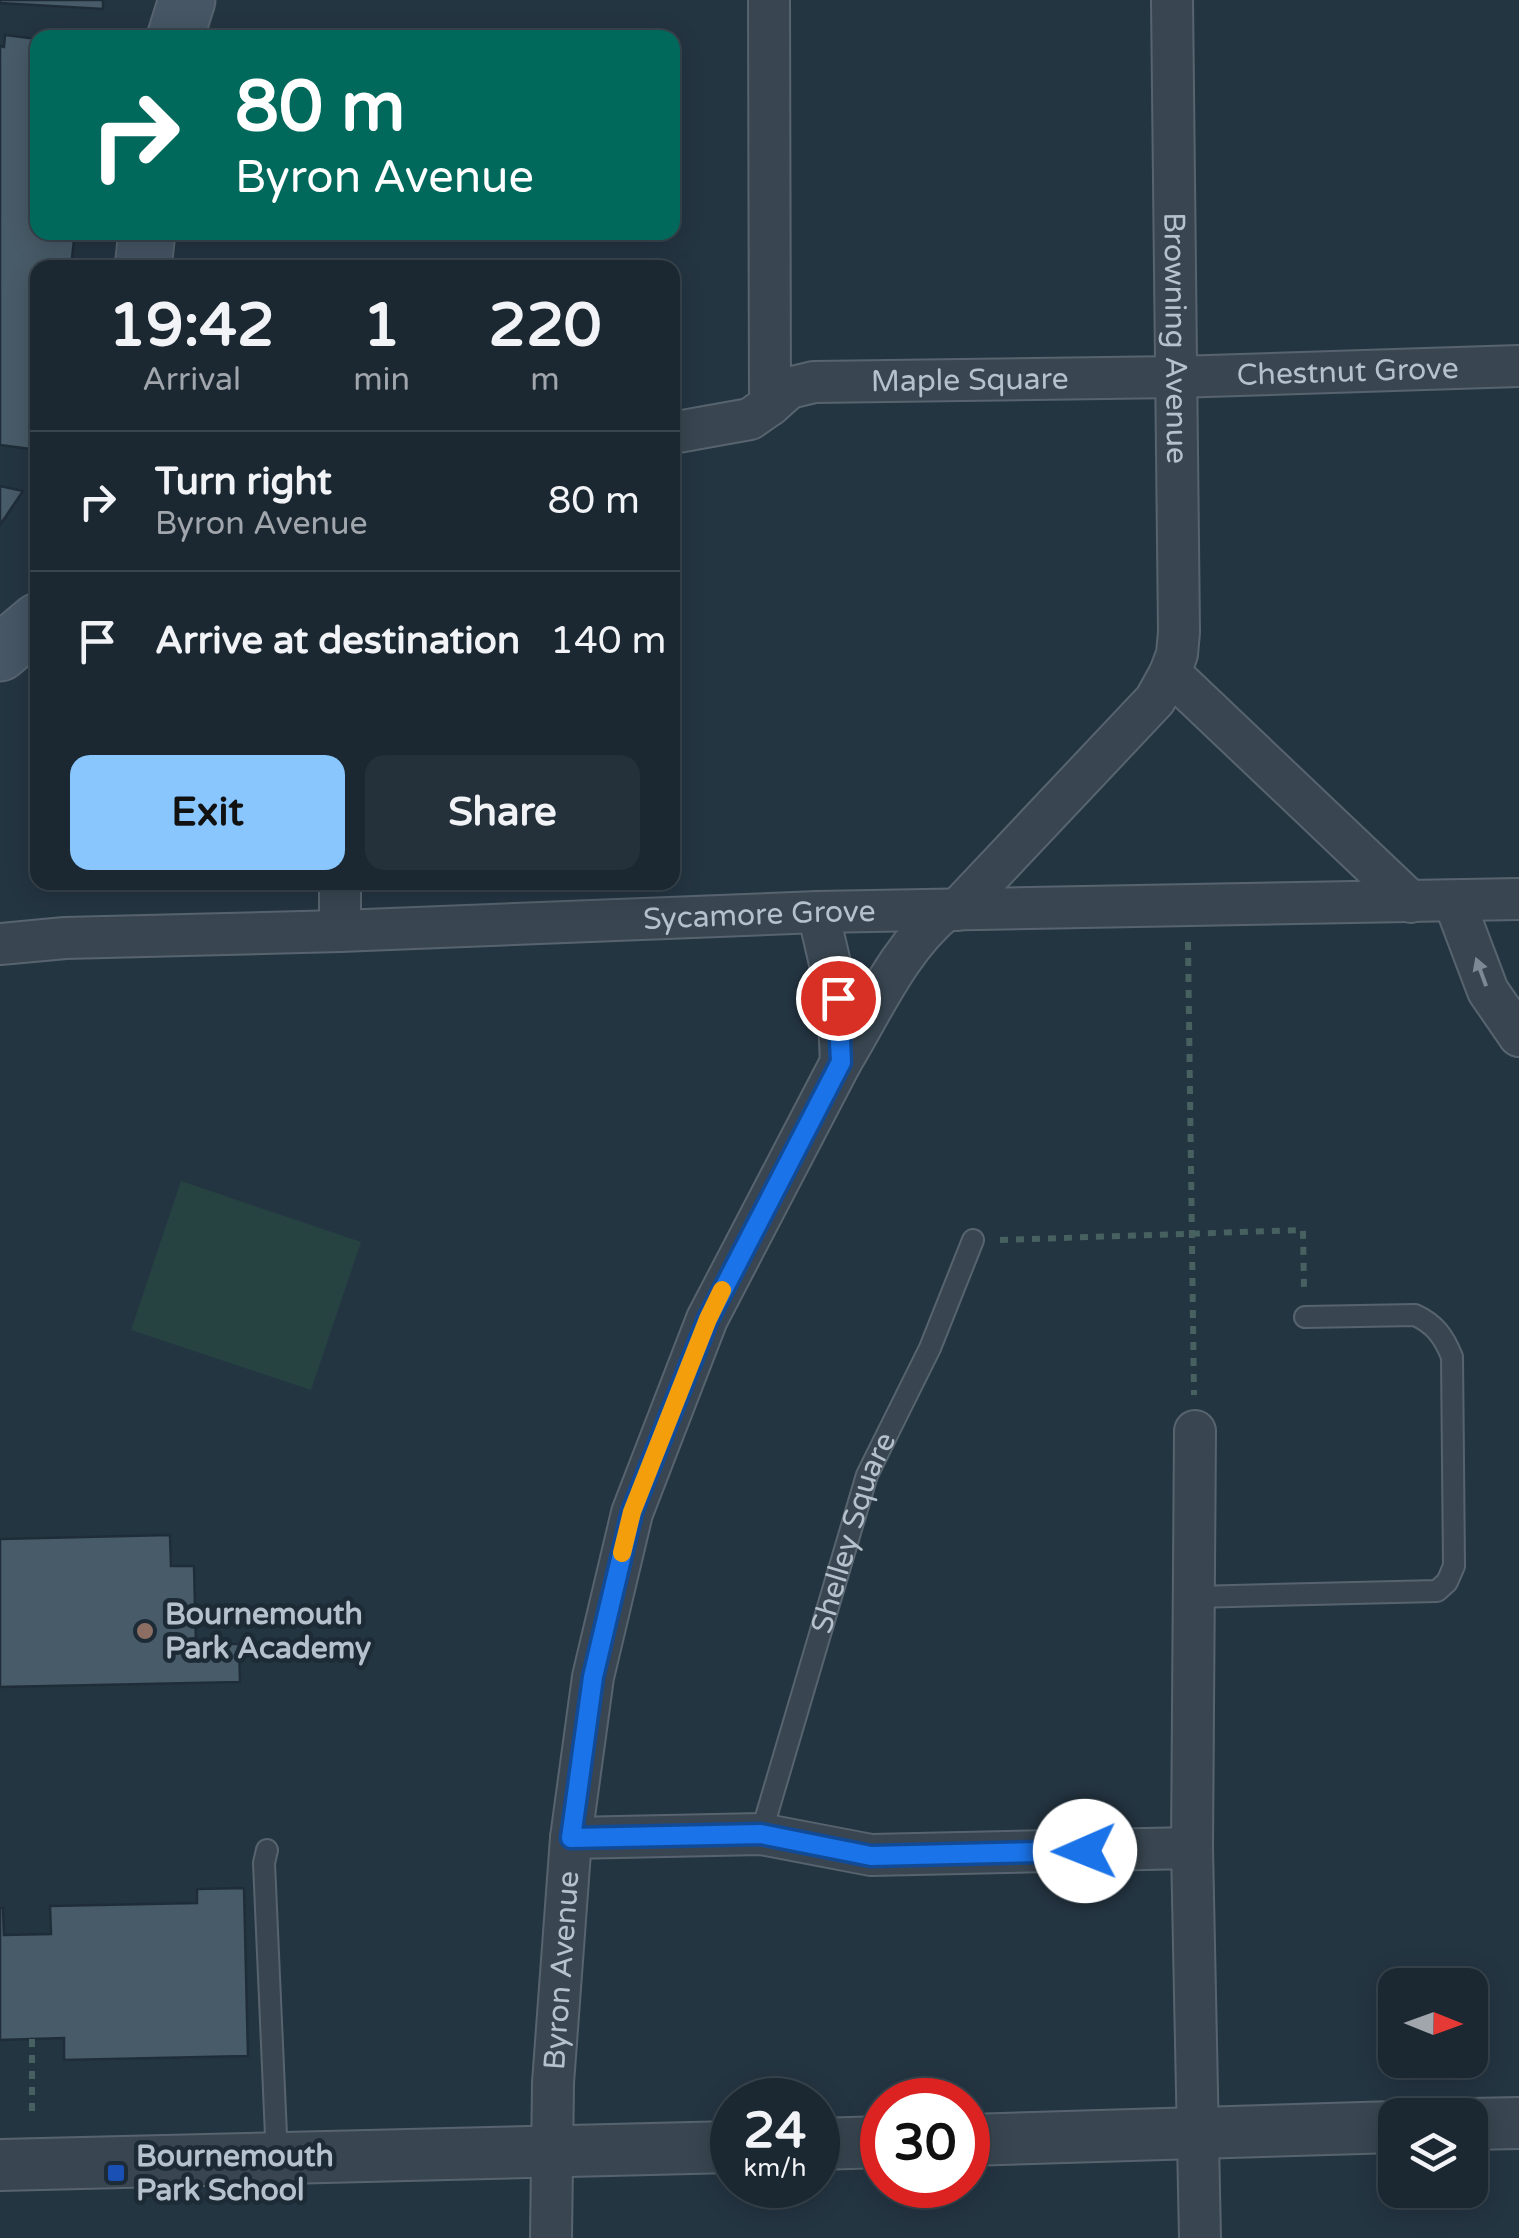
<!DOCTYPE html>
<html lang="en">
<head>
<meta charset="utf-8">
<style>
  :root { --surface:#1b2832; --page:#24303a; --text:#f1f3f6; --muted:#a0a6ac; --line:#39444d; --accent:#89c6fd }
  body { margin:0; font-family:"Varela Round",sans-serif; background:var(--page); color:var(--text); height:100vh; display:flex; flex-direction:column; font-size:38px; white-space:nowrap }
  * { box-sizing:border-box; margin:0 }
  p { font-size:32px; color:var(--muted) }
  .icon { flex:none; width:55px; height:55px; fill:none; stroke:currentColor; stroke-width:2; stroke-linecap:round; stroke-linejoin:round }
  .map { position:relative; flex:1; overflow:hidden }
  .drawer { position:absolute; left:30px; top:260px; width:650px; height:630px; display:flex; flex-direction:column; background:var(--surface); border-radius:20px; box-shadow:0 5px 25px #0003,0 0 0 2px var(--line) }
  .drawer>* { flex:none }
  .banner { position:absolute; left:30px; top:30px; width:650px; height:210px; border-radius:20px; box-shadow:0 5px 25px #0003,0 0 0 2px var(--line); background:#00695c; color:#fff; overflow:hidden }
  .needle { width:65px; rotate:91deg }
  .tools { position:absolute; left:1378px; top:1968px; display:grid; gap:20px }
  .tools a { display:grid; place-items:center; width:110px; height:110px; border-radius:20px; background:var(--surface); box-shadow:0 5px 25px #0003,0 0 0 2px var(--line); font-size:50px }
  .speed { position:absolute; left:710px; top:2078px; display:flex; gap:20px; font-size:50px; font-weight:700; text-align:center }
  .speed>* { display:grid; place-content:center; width:130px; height:130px; border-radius:50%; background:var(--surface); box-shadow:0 5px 25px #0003,0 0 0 2px var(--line); line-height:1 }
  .speed small { font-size:25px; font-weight:400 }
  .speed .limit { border:15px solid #d22; background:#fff; color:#111 }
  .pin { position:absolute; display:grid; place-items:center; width:85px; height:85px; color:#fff; margin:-42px; border:5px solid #fff; border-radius:50%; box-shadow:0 2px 10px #0007 }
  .me { position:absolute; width:110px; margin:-55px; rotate:269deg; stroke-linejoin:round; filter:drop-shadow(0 0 8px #0008) }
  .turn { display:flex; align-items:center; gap:35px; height:210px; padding:0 40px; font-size:45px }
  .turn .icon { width:130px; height:130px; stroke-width:2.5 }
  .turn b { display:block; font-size:70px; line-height:85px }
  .eta { display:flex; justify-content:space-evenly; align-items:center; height:170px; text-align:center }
  .eta b { font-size:60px; font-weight:700; line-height:70px }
  .cta { display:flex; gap:20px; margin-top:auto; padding:20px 40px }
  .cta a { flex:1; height:115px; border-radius:20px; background:var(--accent); color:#111; font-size:40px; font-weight:700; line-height:115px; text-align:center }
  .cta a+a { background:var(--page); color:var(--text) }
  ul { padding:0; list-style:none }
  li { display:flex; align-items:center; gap:30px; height:140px; padding:0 40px; border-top:2px solid var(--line) }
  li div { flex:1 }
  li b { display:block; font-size:38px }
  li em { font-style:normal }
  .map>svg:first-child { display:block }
</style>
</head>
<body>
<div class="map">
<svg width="1519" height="2238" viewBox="0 0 1519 2238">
  <rect width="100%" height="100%" fill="#243542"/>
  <path fill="#264342" d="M181,1181L361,1242L311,1390L131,1330Z"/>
  <path fill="#485b68" stroke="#1f2d39" stroke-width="2.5" d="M0,0H103V9L0,3Z
    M5,35L38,39V232H66L65,239L74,240L71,268H38V450L0,445V46L4,47Z
    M0,486L23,491L0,525Z
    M170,1535L171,1566H194L196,1644H239L240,1682L0,1687V1539Z
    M244,1888L248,2056L64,2060V2038L0,2040V1908H3L4,1935L51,1934L50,1906L197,1903V1889Z"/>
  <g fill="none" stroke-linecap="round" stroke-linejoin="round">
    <g stroke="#57646f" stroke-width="24">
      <g id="service">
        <path d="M1193,1597L1437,1591L1447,1582L1454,1566L1452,1357C1444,1337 1435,1324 1415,1315L1305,1317"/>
        <path id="s1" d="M761,1834L867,1475L930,1348L973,1240"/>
        <path d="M267,1850L264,1863L277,2158"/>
      </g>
    </g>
    <g stroke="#57646f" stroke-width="44">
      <g id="minor">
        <path id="s2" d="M769,0L770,405L789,388L814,382L1176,377L1519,366"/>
        <path id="s3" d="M1172,0L1179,632L1177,654L1170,673L1411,902"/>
        <path d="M672,433L750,419L770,405"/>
        <path d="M1454,901L1488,991L1519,1036"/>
        <path d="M957,910L1155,700L1170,673"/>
        <path d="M818,912L838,998L841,1062C872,1011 899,948 946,910"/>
        <path d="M340,931V882"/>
        <path id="s4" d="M0,944L65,938L340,931L818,912L1519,899"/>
        <path d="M1195,1431L1192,1848L1200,2238"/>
        <path d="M571,1838L761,1834L871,1855L1192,1848"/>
        <path id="s5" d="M551,2238L553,2083L571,1838L593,1677L632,1513L707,1319L841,1062"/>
      </g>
    </g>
    <g stroke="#57646f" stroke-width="54">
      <path id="tertiary" d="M1470,2124L1519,2123
        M968,2140L1395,2127
        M818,2144L882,2142
        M0,2165L732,2147"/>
    </g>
    <g stroke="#57646f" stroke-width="59">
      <path id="secondary" d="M175,38L187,0
        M143,268L147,232
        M0,653L38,621"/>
    </g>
    <path stroke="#476060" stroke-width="6" stroke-dasharray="8 8" stroke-linecap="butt" d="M1188,942L1194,1395
      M1000,1240L1303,1230L1304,1288
      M32,2039V2118"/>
    <use href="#service" stroke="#394651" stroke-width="20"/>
    <use href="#minor" stroke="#394651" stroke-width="40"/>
    <use href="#tertiary" stroke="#394651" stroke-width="50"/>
    <use href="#secondary" stroke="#465665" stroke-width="55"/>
  </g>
  <defs><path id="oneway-solid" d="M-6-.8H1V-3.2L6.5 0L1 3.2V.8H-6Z" transform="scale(2.5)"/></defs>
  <use fill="#7d8a95" href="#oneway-solid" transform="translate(1481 972) rotate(-110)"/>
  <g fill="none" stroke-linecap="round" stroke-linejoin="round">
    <g stroke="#114b97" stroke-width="25">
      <path id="route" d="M838,998L841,1062L708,1319L632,1512L593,1677L571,1838L761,1834L871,1856L1085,1851"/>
    </g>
    <use href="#route" stroke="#1a73e8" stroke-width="18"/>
    <path stroke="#f59e0b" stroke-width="18" d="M622,1553L632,1512L708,1319L722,1290"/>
  </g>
  <circle fill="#8d6e63" stroke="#1d2b37" stroke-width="4" cx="145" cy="1631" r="10"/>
  <rect fill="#1a4fb4" stroke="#1d2b37" stroke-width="4" x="106" y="2163" width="20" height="20" rx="5"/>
  <g text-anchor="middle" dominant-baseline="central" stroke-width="9" stroke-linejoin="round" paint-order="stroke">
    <g font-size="30" fill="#b5c1cc" stroke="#1d2b37">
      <text stroke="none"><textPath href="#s3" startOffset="338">Browning Avenue</textPath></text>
      <text stroke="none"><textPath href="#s2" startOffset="990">Chestnut Grove</textPath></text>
      <text stroke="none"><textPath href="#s2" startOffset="612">Maple Square</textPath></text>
      <text stroke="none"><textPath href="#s4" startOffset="760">Sycamore Grove</textPath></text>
      <text stroke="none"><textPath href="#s1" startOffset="315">Shelley Square</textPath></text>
      <text stroke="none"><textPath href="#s5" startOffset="268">Byron Avenue</textPath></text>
    </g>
    <g font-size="30" font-weight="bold" fill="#b5c1cc" stroke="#1d2b37" text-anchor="start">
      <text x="165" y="1614">Bournemouth<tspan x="165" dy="34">Park Academy</tspan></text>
      <text x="136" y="2156">Bournemouth<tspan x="136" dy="34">Park School</tspan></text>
    </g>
  </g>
</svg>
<div class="tools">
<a><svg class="needle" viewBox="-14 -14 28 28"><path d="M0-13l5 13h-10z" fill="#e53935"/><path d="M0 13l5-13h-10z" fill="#a0a6ac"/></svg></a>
<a><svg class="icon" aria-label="layers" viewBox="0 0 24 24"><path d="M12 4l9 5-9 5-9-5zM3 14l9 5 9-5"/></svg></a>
</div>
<div class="speed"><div>24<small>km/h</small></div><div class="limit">30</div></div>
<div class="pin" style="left:838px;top:998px;background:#d93025"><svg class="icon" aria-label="arrive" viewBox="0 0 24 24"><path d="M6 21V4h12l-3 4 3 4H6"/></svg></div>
<svg class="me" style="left:1085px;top:1851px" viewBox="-20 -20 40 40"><circle r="19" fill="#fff"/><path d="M0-13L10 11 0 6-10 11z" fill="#1a73e8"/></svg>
<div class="banner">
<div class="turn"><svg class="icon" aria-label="right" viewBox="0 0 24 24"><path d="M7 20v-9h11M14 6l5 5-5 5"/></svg><div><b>80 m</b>Byron Avenue</div></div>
</div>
<section class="drawer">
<div class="eta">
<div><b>19:42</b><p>Arrival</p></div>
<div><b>1</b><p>min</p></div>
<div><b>220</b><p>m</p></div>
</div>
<ul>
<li><svg class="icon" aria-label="right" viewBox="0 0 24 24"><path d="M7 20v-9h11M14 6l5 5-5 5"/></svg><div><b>Turn right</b><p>Byron Avenue</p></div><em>80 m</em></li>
<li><svg class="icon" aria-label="arrive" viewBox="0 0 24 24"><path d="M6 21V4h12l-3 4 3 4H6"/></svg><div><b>Arrive at destination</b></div><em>140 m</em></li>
</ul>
<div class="cta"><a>Exit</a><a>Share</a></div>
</section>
</div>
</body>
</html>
